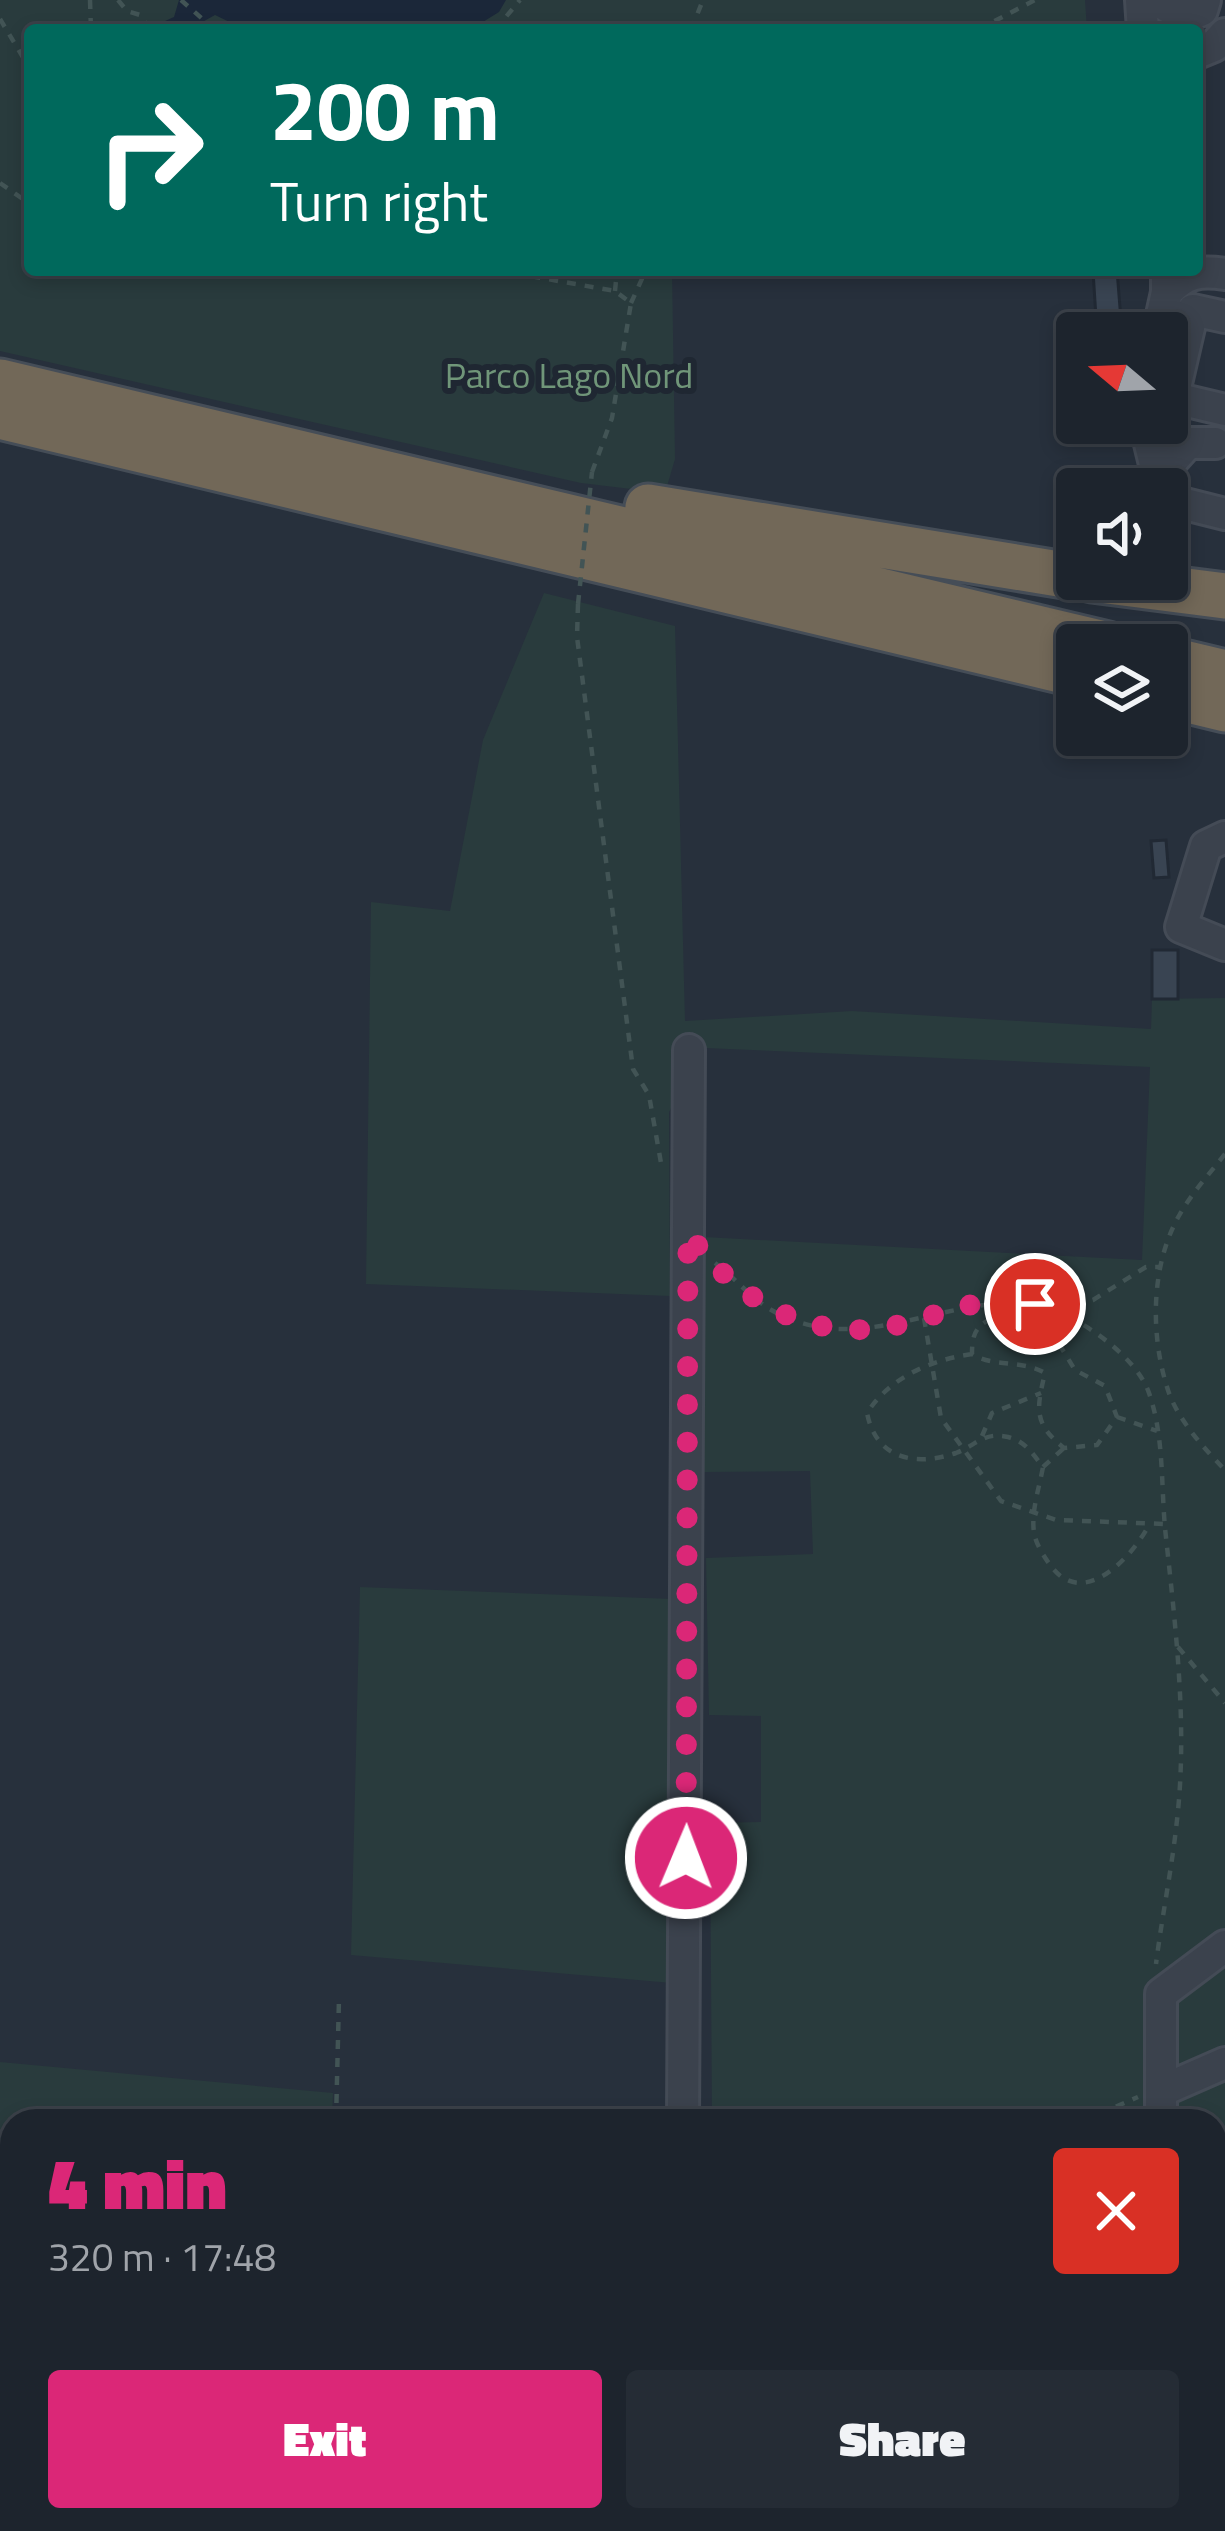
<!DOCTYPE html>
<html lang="en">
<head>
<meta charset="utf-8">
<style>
  :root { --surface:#1d242d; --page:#252c35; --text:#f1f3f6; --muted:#a0a4aa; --line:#3b4149; --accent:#db2777 }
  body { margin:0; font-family:"Titillium Web",sans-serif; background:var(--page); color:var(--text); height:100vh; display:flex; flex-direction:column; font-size:45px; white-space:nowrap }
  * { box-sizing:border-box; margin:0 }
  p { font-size:39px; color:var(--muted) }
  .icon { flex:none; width:66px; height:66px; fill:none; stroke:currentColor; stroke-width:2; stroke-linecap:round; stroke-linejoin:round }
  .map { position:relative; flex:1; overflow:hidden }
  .details { position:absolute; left:0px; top:2109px; width:1227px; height:423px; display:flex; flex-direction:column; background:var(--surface); border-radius:36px 36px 0 0; box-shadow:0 6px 18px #0003,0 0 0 3px var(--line) }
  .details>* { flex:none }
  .top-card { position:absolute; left:24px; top:24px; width:1179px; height:252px; border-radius:12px; box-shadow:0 6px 18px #0003,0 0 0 3px var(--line); background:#00695c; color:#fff; overflow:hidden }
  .needle { width:78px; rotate:289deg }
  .buttons { position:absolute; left:1056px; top:312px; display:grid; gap:24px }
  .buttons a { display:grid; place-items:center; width:132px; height:132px; border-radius:12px; background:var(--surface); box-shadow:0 6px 18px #0003,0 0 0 3px var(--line); font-size:60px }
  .pin { position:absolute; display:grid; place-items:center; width:102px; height:102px; color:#fff; margin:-51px; border:6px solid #fff; border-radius:50%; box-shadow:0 3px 12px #0007 }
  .me { position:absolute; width:132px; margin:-66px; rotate:1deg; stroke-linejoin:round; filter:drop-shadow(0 0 9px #0008) }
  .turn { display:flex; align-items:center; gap:42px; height:252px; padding:0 48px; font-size:54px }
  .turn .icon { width:156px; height:156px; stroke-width:2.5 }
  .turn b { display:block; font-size:84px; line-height:102px }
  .round { display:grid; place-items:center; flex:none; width:126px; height:126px; border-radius:12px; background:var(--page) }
  .summary { display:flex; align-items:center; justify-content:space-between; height:204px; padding:0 48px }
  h1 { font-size:72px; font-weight:800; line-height:90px; color:var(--accent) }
  .action { display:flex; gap:24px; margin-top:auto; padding:24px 48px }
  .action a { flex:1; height:138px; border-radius:12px; background:var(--accent); color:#fff; font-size:48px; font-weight:800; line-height:138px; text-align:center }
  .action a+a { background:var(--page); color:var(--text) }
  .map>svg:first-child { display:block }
</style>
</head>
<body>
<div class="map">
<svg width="1225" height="2531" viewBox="0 0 1225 2531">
  <rect width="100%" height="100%" fill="#27303c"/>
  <path fill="#293b3d" d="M0,0H1085L1087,30H30V270H672L675,459L665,493L581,483L0,351Z
    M544,593L675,626L685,1021L852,1011L1151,1029L1152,999L1225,998V2235H1215V2121H712L710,1823L761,1822V1716L709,1715L706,1558L813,1554L810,1471L704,1472V1237L1142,1260L1150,1067L705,1048L669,1112L670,1296L366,1284L371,902L450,911L483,740Z
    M360,1587L672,1599V1983L351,1955Z
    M0,2062L333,2093L332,2121H12V2261L0,2259Z"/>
  <path fill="#1b2739" d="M179,0H506L499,12L470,30H246L215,15L188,30H145L174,17Z"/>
  <path fill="#394452" stroke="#212934" stroke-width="3" d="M1117,270L1122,333H1097L1093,271Z
    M1166,840L1169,877L1154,878L1151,841Z
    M1152,950H1178V999H1152Z
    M0,2343L12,2349V2381L0,2379Z
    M1215,2418L1225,2419V2474H1215Z
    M0,2426L12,2428V2461L0,2459Z
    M0,2501L12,2502V2520H31L30,2531H0Z
    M71,2520H109L108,2531H69Z
    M427,2520H534L559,2531H413L429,2526Z
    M613,2520L622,2531H560L568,2520Z
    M719,2520L773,2525V2529L781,2531H717Z
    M822,2520H971L969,2531H829L824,2530Z
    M1060,2520H1105L1103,2531H1059Z"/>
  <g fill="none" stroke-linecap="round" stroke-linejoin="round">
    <g stroke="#444b56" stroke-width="36">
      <path id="minor" d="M1141,0L1143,30
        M1162,0C1168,12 1190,16 1202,10L1205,0
        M1197,53L1214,46L1225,34
        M1167,292C1185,273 1199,270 1225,274
        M1225,317L1193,310L1174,392L1183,400L1225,410
        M1158,333L1167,292V274
        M1145,423L1161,489
        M1164,489L1171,462L1188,443H1215
        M1167,491L1181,503L1225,514
        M1225,837L1206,846L1181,927L1225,945
        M1161,2091V1994L1225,1946
        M683,2121L689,1050
        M1161,2121V2091L1225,2063
        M1215,2184H1225
        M1215,2256H1225
        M0,2290L12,2292
        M0,2395L12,2397
        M130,2531L131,2520
        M657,2531L658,2520
        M1183,2531L1225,2524"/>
    </g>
    <g stroke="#454d57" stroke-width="51">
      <path id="highway" d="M0,382L1108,645
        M0,416L1077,674
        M648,507L1077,577
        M1092,579L1225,596
        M1167,659L1225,673
        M1167,695L1225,709"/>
    </g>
    <path stroke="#425455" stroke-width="4.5" stroke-dasharray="9 9" stroke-linecap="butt" d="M90,0L91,30
      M118,0L127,11L140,15L147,25L163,30
      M181,0L215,30
      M0,19L30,69
      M495,30L520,0
      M691,30L703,0
      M960,30L985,26L1035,0
      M0,183L30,204
      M496,270L615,291L631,303L612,418L592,472
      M615,291L617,270
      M631,303L646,270
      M578,604L577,637L633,1069L649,1095L661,1163
      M1225,1154C1210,1173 1192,1193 1180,1214C1151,1263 1150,1333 1167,1387C1176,1418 1203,1447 1225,1470
      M715,1263C737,1279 753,1302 779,1314C863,1356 943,1296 1028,1304C1068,1307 1136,1354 1149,1393C1164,1436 1161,1483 1165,1528C1175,1623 1188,1724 1177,1820C1172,1868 1162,1916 1156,1964
      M1058,1310L1093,1300L1146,1267H1160
      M924,1318L941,1418L1001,1501L1056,1520L1165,1524
      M992,1318L1059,1344L1075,1370L1105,1386L1117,1417L1097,1445L1064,1448C1034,1424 1036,1410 1045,1373C1021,1359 995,1368 972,1354C972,1335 975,1327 992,1318Z
      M972,1354C931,1360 890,1377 867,1413C876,1459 915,1467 956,1453C975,1446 984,1431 1008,1437C1025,1441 1033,1454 1043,1467C1039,1489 1031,1511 1034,1533C1036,1544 1044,1557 1051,1566C1084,1611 1134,1555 1150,1523
      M1117,1417L1157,1431
      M982,1436L992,1413L1041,1393
      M1043,1467L1064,1448
      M1178,1647L1225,1703
      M336,2121L339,1998
      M1083,2121L1138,2097
      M257,2531L258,2520"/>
    <use href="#minor" stroke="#3b424d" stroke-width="30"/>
    <use href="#highway" stroke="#726858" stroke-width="45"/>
    <path stroke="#425455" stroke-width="4.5" stroke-dasharray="9 9" stroke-linecap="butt" d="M578,604L592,472"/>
  </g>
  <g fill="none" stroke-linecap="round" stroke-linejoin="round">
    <path stroke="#db2777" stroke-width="21" stroke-dasharray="0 37.8" d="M686,1858L688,1232C733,1298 807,1341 888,1327C921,1321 954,1306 988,1302C1003,1300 1020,1303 1035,1304"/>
  </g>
  <g text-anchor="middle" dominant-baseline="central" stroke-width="12" stroke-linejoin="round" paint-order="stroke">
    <g font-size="36" fill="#709679" stroke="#1f2732">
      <text x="569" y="374">Parco Lago Nord</text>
    </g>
  </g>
</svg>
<div class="buttons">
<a><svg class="needle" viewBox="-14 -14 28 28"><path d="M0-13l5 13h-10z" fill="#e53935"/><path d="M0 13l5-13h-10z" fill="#a0a4aa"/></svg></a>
<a><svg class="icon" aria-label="sound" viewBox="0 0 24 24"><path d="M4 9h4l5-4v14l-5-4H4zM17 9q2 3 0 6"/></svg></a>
<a><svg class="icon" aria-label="layers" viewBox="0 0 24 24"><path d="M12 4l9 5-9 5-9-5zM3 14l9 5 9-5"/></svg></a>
</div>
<div class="pin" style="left:1035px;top:1304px;background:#d93025"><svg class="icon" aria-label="arrive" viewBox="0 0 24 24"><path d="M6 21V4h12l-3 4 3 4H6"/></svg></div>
<svg class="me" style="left:686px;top:1858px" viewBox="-20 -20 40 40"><circle r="17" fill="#db2777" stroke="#fff" stroke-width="3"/><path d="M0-11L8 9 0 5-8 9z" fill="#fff"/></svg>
<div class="top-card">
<div class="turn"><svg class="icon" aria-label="right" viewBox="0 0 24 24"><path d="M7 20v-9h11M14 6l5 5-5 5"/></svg><div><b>200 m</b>Turn right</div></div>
</div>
<section class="details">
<div class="summary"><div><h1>4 min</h1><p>320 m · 17:48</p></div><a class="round" style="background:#d93025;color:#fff"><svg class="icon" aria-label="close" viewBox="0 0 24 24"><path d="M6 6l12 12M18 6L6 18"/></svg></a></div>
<div class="action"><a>Exit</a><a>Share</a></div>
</section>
</div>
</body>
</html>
